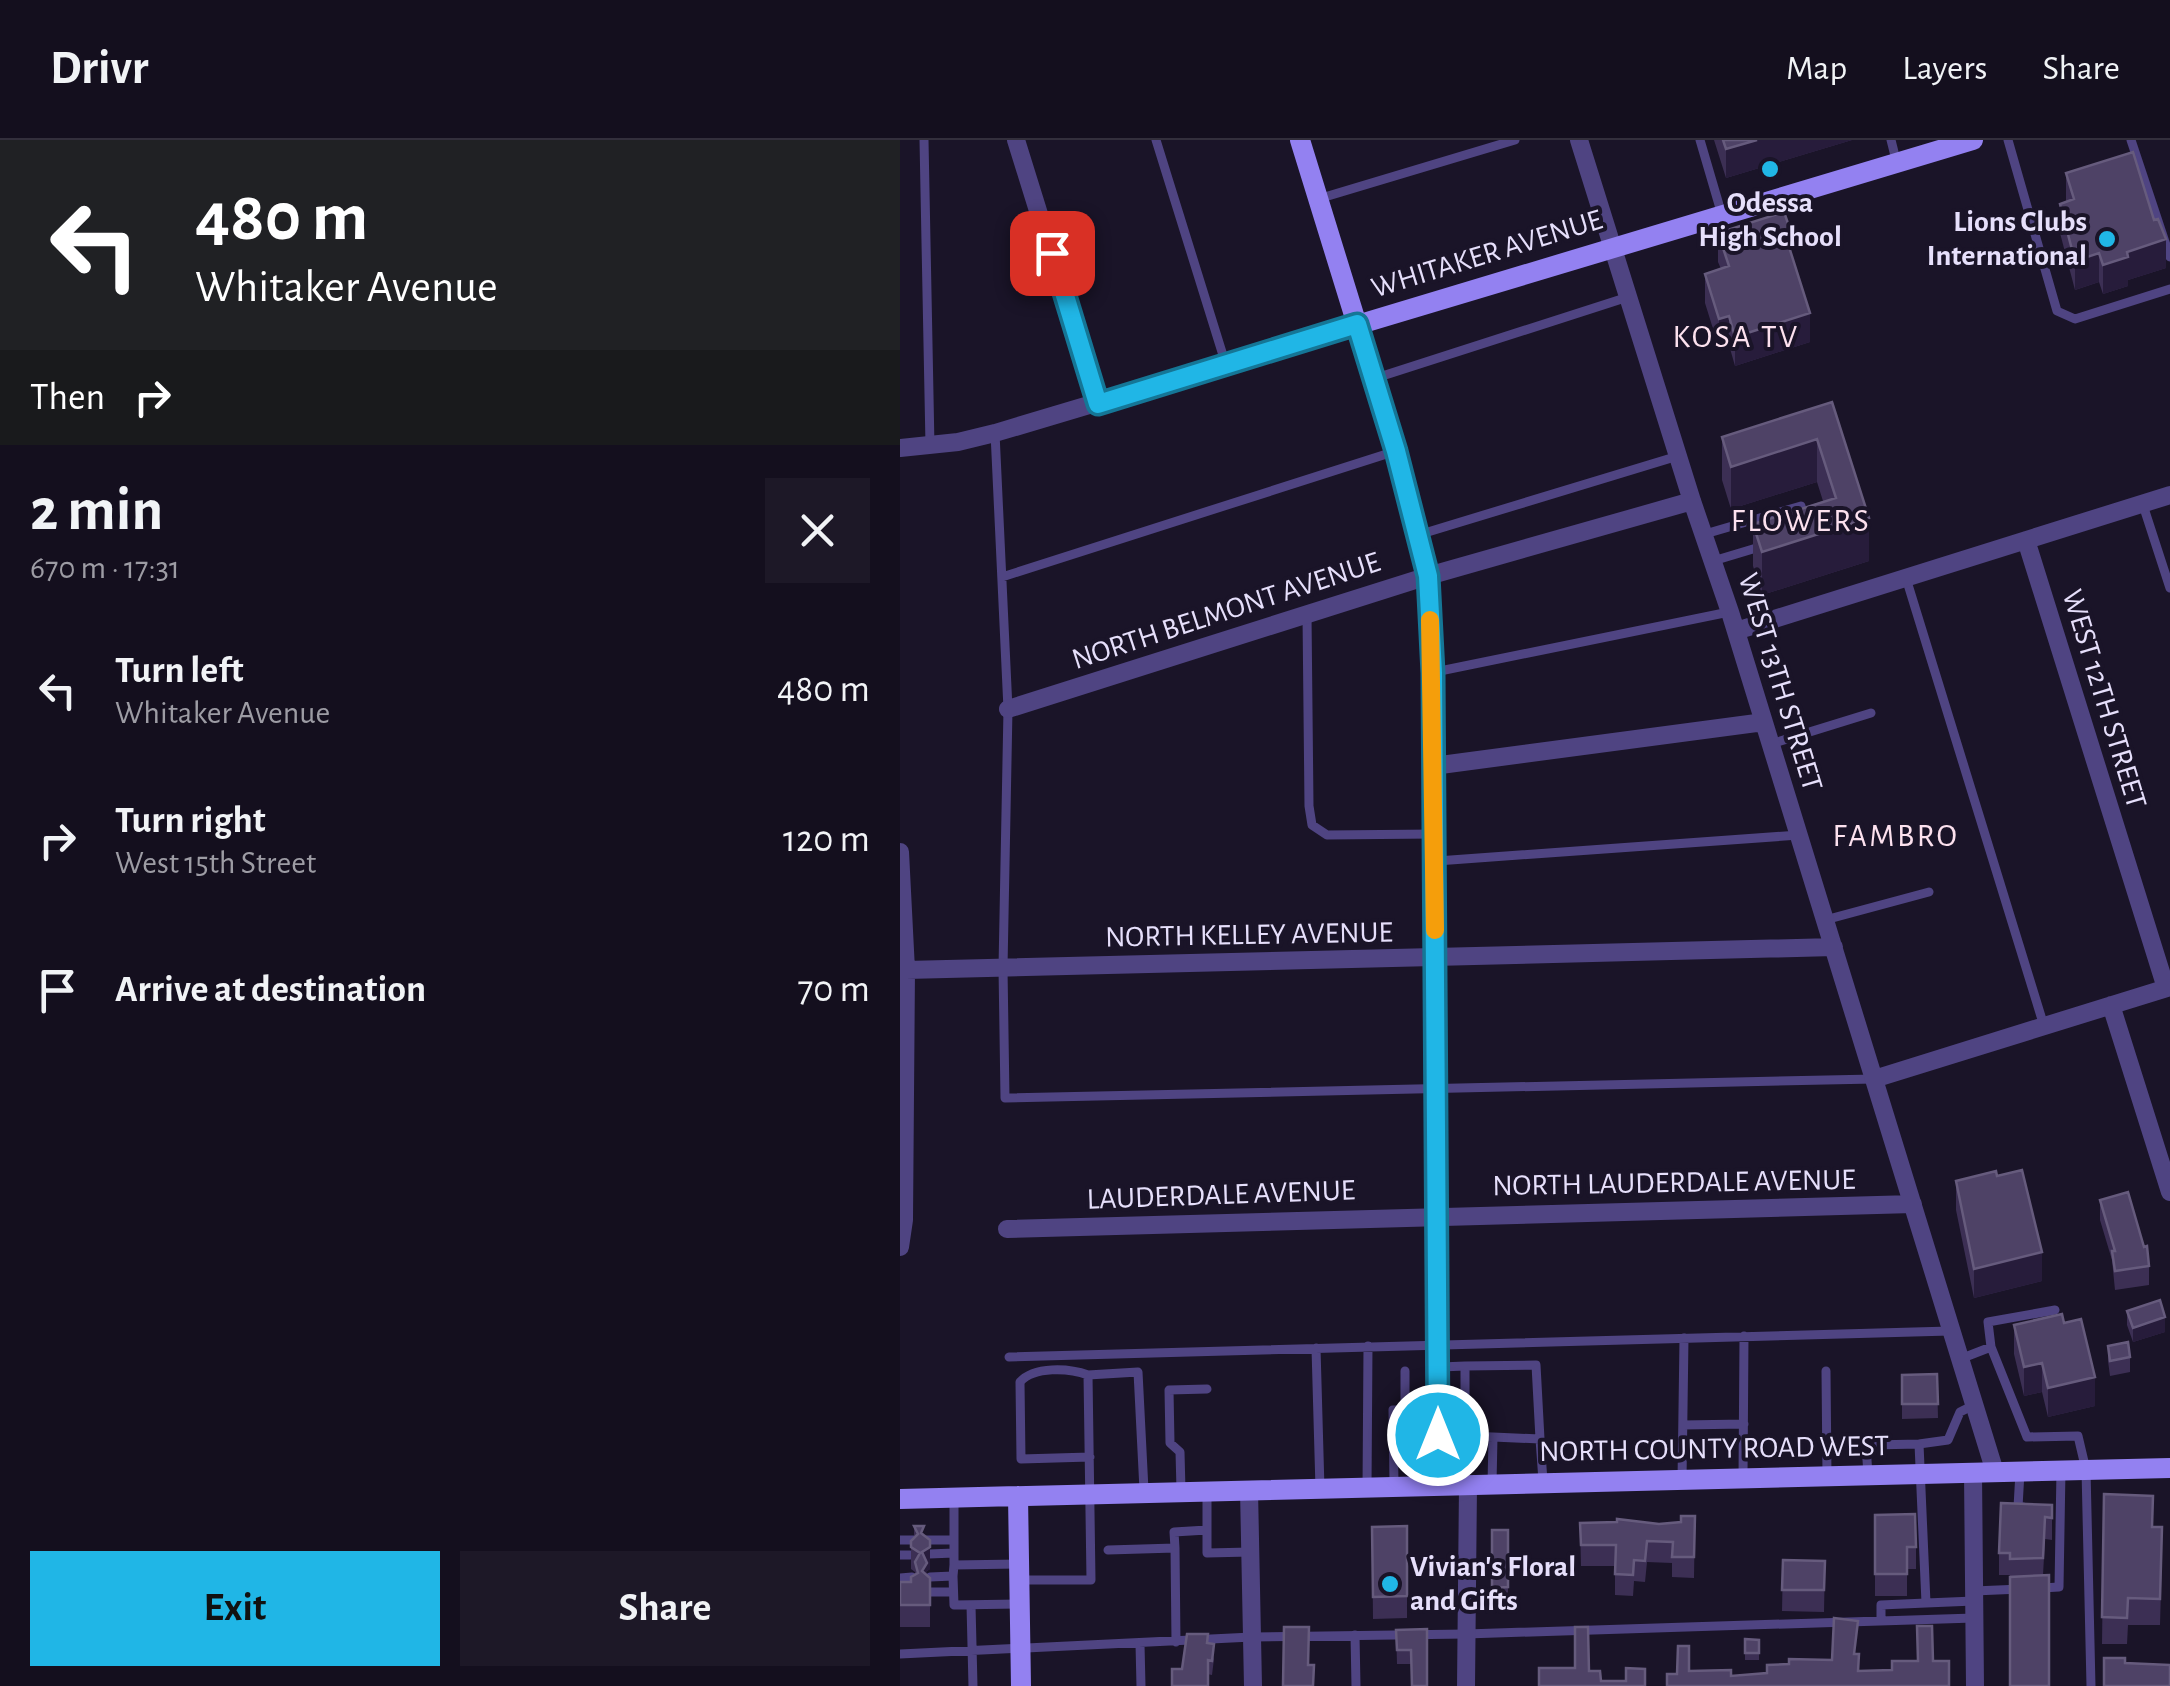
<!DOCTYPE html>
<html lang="en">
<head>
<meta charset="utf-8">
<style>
  :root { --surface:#140f1e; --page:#1d1827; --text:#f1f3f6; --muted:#9d9ca4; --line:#332f3c; --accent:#20b6e6 }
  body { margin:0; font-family:"Alegreya Sans",sans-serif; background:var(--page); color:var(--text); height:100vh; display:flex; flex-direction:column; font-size:38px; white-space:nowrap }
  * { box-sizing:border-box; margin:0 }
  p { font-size:32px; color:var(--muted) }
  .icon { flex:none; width:55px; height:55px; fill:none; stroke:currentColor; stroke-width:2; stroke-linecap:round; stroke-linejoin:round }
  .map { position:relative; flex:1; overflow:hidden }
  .side { display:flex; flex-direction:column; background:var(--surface); width:900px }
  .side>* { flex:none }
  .top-card { background:#202124; color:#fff; overflow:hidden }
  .pin { position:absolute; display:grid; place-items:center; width:85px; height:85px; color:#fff; margin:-42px; border-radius:20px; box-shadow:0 5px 15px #0006 }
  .me { position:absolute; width:110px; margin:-55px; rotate:0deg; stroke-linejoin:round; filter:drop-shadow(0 0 8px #0008) }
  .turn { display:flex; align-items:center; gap:35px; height:210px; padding:0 30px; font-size:45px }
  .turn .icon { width:130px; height:130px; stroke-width:2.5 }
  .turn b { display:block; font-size:70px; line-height:85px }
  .then { display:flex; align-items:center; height:95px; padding:0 30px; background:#0003; gap:20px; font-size:38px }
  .round { display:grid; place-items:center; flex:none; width:105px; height:105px; border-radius:0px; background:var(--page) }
  .overview { display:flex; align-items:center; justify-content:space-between; height:170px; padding:0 30px }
  h1 { font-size:60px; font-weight:600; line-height:75px }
  .primary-button { display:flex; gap:20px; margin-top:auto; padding:20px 30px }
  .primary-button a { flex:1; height:115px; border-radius:0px; background:var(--accent); color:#111; font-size:40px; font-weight:600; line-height:115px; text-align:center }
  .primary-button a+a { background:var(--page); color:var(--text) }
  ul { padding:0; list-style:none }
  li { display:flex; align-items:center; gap:30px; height:150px; padding:0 30px }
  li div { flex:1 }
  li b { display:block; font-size:38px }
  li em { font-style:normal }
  header { display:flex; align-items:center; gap:60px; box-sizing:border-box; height:140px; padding:0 50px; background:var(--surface); border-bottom:2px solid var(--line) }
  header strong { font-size:48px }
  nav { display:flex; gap:55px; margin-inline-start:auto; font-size:35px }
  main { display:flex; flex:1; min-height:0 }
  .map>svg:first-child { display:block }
</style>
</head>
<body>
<header>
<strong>Drivr</strong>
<nav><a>Map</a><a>Layers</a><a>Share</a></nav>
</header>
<main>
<section class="side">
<div class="top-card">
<div class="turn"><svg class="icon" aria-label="left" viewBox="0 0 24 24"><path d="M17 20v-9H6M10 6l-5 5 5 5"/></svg><div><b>480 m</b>Whitaker Avenue</div></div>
<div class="then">Then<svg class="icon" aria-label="right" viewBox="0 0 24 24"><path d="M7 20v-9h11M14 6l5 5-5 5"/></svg></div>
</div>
<div class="overview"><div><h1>2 min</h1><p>670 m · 17:31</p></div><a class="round"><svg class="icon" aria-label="close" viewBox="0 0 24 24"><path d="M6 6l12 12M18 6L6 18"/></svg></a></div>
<ul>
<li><svg class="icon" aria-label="left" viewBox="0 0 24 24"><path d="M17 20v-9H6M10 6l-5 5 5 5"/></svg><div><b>Turn left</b><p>Whitaker Avenue</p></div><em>480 m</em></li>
<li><svg class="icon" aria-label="right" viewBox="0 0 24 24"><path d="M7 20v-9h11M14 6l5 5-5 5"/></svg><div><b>Turn right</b><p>West 15th Street</p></div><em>120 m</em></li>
<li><svg class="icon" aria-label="arrive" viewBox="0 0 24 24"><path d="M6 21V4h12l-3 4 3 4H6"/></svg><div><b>Arrive at destination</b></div><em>70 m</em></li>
</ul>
<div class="primary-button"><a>Exit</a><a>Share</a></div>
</section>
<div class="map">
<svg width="1270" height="1546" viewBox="0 0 1270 1546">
  <rect width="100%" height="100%" fill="#1a1428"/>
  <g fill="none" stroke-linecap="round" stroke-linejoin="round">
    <path stroke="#4f4482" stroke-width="9" d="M24,0L30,306
      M256,0L326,225
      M800,0L822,75
      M991,0L996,20
      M1108,0L1157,171L1175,179L1270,149
      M1231,0L1270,117
      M418,59L615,0
      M476,238L728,157
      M95,293L108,569L103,828L105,958L974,939
      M1243,365L1270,448
      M805,394L901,366L905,380
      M518,395L778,316
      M813,421L863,406
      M102,437L496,311
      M1006,438L1144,886
      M407,475L409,666L412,685L427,695L534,694
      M535,532L829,472
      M871,604L971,573
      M537,721L899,695
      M925,780L1029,752
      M1091,1207L1088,1182L1155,1170
      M416,1208L420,1349
      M109,1217L1050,1191
      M1060,1219L1091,1207L1127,1297L1178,1296L1186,1330L1191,1546
      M565,1226L636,1225L640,1299
      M541,1227L565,1226V1296L541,1295
      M926,1231L927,1336
      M188,1235C169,1228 134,1226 120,1242L121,1319L190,1317
      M505,1269V1231
      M783,1285L844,1284
      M565,1296L593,1297
      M1019,1304L1026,1463L1074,1461
      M966,1305L968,1335
      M926,1306L1019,1304L1048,1300L1060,1272L1074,1265
      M1120,1332L1118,1367H1123
      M843,1338L844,1196
      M782,1340L784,1198
      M494,1344L493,1270L538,1268
      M592,1344L593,1297L640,1299L643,1341
      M467,1347L468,1206
      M281,1350L280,1312L270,1303L269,1250L307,1249
      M307,1352V1413L350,1412
      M0,1400H54
      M275,1408L274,1392L307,1390
      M208,1410L275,1408L276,1502
      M29,1414L54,1413
      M0,1415H10
      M54,1425V1358
      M53,1436L54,1425L119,1424
      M30,1437L53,1436L54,1465L119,1464
      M0,1438L12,1437
      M119,1440H191L188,1235L238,1232L244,1350
      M1142,1448L1159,1447L1161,1330
      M1074,1451L1121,1449
      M30,1452H53
      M71,1465L73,1546
      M981,1481V1465L1026,1463
      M455,1495L456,1546
      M240,1504L241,1546
      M0,1514L352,1497L566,1494L1074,1478"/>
    <path stroke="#4f4482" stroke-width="18" d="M116,0L198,264
      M679,0L792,361L830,472L1095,1332
      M0,308L58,302L95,293L457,185
      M1126,400L1266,848
      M836,491L1270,355
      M108,569L528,436L792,361
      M533,626L864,582
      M0,712L6,830L4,1080L0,1107
      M6,830L934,807
      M1211,865L1270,1052
      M974,939L1270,847
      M107,1089L1013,1064
      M1073,1333L1075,1546
      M349,1350L353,1546
      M566,1546L568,1345"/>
    <path stroke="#9381f1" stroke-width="20" d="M400,0L496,311L528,436L533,533L539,1346
      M457,185L1073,0
      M118,1356L121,1546
      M0,1359L1270,1328"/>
  </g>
  <path fill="#3c2f54" d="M814,0H952L826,38Z
    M1166,33L1266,128L1228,140V146L1203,154L1199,142L1175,150L1160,93V64L1166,62Z
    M818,93L890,107L910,202L835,226L829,205L819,208L805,163V134L821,129L818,122Z
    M932,262L969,421L862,455L853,426V384L923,361L917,342L831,369L822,340V297Z
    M1056,1041L1142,1141L1074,1158L1056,1070Z
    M1200,1060L1249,1126V1145L1215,1150L1212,1120L1200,1080Z
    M1227,1171L1265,1192L1233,1202L1227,1185Z
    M1164,1183L1195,1266L1148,1277L1142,1252L1124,1256L1114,1214V1185Z
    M1208,1206L1230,1217V1232L1210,1236L1208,1221Z
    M1037,1234L1038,1278L1002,1279V1235Z
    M1204,1354L1253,1387L1262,1414L1260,1485H1228L1227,1504H1202Z
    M1152,1365V1400L1145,1399L1143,1435L1110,1546V1435H1099V1413Z
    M975,1375L1016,1407V1429H1007V1456H975Z
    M795,1376L794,1438L772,1437V1423L747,1422L745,1442L734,1441L733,1456L715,1455V1426H681L680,1383L759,1384L781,1382Z
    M14,1386L24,1395L30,1429L27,1431V1436L30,1438V1487H0V1442H11L15,1435V1432L11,1429V1401L14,1398Z
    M507,1386V1478L473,1479L472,1387Z
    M592,1390H608V1462H592Z
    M883,1420L925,1421L924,1472L882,1471Z
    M527,1489L511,1524H497L496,1490Z
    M845,1499L859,1500V1520H845Z
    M308,1503L314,1519L312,1535L282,1529Z"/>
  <path fill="#271c3b" d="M857,0H952L826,38V9Z
    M890,89V118L884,91Z
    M1266,99V128L1228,140V146L1203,154V125L1227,112Z
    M1199,113V142L1175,150V121Z
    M910,173V202L835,226V197Z
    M829,176V205L819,208V179Z
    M917,299V342L831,369V327Z
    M969,378V421L862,455V412Z
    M1142,1112V1141L1074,1158V1129Z
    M1265,1177V1192L1233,1202V1188Z
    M1142,1223V1252L1124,1256V1227Z
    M1195,1237V1266L1148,1277V1248Z
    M30,1407V1429L27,1431V1445L22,1453V1412Z"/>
  <path fill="#4e4266" stroke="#665b7d" stroke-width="2.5" d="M823,0H857L826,9Z
    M1233,12L1254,80L1258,79L1266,99L1227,112L1228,117L1203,125L1199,113L1175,121L1160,64L1174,59L1166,33Z
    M884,72L890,89L884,91L910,173L835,197L829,176L819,179L805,134L829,126L818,93Z
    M932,262L969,378L862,412L853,384L936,358L917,299L831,327L822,297Z
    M1122,1030L1142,1112L1074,1129L1056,1041L1096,1031L1097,1036Z
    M1228,1052L1244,1107L1247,1106L1249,1126L1215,1131L1212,1111H1215L1200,1060Z
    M1260,1160L1265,1177L1233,1188L1227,1171Z
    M1162,1174L1164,1183L1181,1179L1195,1237L1148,1248L1142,1223L1124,1227L1114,1185Z
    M1228,1202L1230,1217L1210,1221L1208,1206Z
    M1037,1234L1038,1264H1002V1235Z
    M1204,1354L1253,1356L1252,1387H1262L1260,1459L1228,1458L1227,1478L1202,1477Z
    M1101,1363L1152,1365V1378L1145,1377L1143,1418L1110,1419V1413H1099Z
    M1015,1374L1016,1407H1007V1434H975V1375Z
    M781,1376H795L794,1417H772L773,1402L747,1401L745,1421L734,1420L733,1435L715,1434L716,1405H681L680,1383L717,1382V1379L759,1384L781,1382Z
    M14,1386H24L21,1393L30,1400V1407L22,1412L27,1423L22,1431L30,1438V1465H0V1442H11V1437L18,1433L15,1422L20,1413L11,1407V1401L18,1394Z
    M507,1386V1456L473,1457L472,1387Z
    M592,1390H608V1447L592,1448Z
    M883,1420L925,1421L924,1450H882Z
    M1149,1435V1546H1110V1437Z
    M934,1478L958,1481L954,1514H959L958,1531L992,1530V1521H1018L1017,1486H1032L1033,1521H1049V1546H767V1534H777L778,1506H789V1531L831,1530V1536L867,1533V1525L889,1524V1519L932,1520Z
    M384,1487H409L408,1525H414L413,1546H383Z
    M675,1487H688L689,1531H700L701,1541H726V1528L745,1529V1546H639V1528H675Z
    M527,1489V1546H512L511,1510H497L496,1490Z
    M287,1494H308L307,1503L314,1504L312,1521L308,1520V1546H272V1529H282Z
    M845,1499L859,1500V1513H845Z
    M1204,1518H1225V1523L1270,1525V1546H1204Z"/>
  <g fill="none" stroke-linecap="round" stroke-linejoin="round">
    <g stroke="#157696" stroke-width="25">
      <path id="route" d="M152,113L198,264L457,184L496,311L528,436L533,533L538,1295"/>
    </g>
    <use href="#route" stroke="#20b6e6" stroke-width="18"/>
    <path stroke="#f59e0b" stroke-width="18" d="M530,480L535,790"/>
  </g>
  <g fill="#20b6e6" stroke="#1a1428" stroke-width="4">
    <circle cx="870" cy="29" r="10"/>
    <circle cx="1207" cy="99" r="10"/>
    <circle cx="490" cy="1444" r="10"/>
  </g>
  <g text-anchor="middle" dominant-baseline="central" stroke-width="8" stroke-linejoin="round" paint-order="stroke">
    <g font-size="30" font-weight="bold" fill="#e6dffb" stroke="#1a1428">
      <text x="870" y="63">Odessa<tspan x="870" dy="34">High School</tspan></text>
      <text x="1187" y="82" text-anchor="end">Lions Clubs<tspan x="1187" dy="34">International</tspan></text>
      <text x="510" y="1427" text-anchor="start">Vivian's Floral<tspan x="510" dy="34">and Gifts</tspan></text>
    </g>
    <g font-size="30" fill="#e6dffb" stroke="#1a1428">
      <text transform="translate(587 114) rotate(-17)">WHITAKER AVENUE</text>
      <text transform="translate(326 471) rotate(-18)">NORTH BELMONT AVENUE</text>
      <text transform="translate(880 542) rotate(73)">WEST 13TH STREET</text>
      <text transform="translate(1204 559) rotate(73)">WEST 12TH STREET</text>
      <text transform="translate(349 795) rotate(-1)">NORTH KELLEY AVENUE</text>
      <text transform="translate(774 1043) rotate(-1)">NORTH LAUDERDALE AVENUE</text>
      <text transform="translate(321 1055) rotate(-2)">LAUDERDALE AVENUE</text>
      <text transform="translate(814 1309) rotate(-1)">NORTH COUNTY ROAD WEST</text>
    </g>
    <g font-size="32" letter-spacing="2.5" fill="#fce1ee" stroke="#1a1428">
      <text x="836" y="197">KOSA TV</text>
      <text x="901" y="381">FLOWERS</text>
      <text x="996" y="696">FAMBRO</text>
    </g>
  </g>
</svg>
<div class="pin" style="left:152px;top:113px;background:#d93025"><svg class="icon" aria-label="arrive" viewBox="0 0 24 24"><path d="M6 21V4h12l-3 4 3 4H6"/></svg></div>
<svg class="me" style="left:538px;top:1295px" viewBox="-20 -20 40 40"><circle r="17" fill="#20b6e6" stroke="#fff" stroke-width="3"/><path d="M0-11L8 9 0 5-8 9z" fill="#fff"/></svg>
</div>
</main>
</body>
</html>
